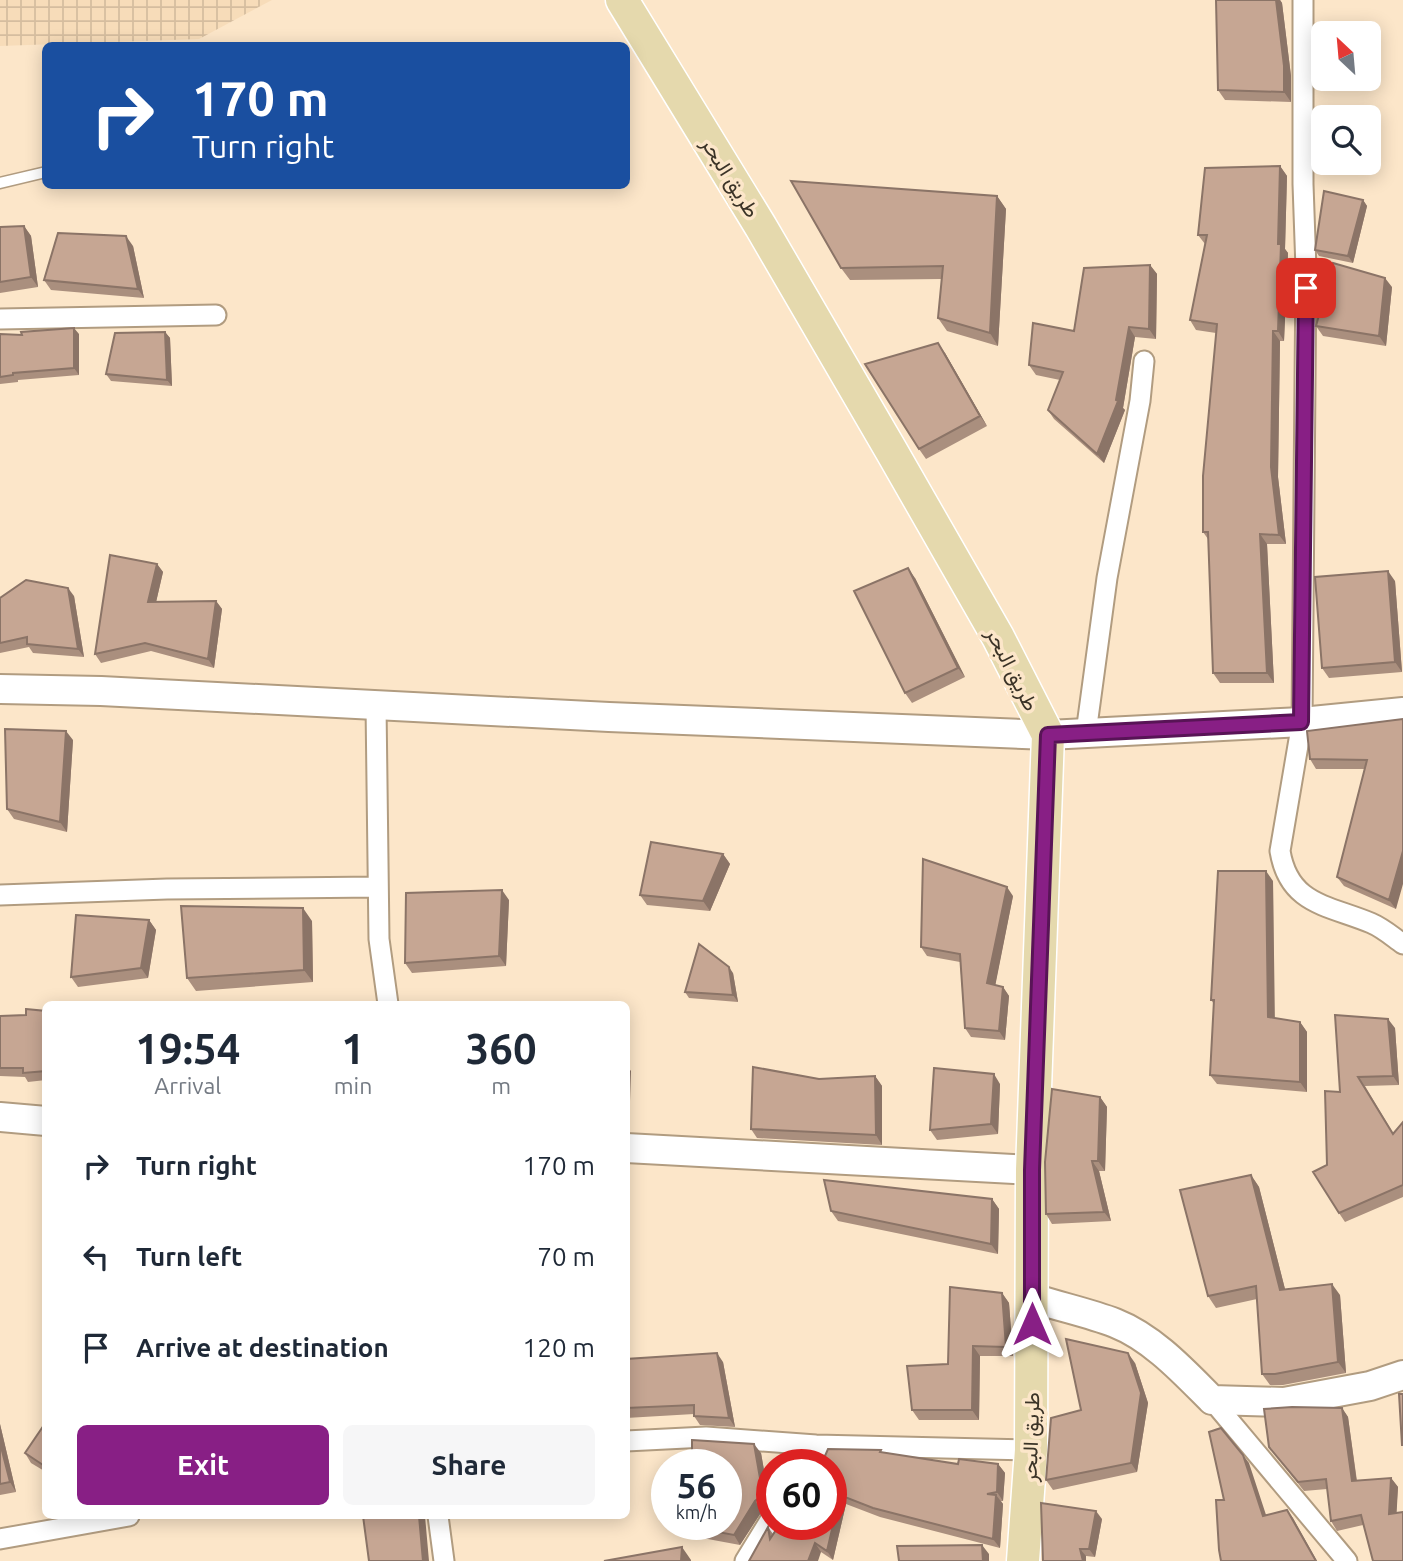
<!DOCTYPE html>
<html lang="en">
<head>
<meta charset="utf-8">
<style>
  :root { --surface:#fff; --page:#f6f6f7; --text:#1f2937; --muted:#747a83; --accent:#881f85 }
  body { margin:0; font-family:Ubuntu,Vazirmatn,sans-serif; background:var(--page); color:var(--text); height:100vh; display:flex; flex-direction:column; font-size:26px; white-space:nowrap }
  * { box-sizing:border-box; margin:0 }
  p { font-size:23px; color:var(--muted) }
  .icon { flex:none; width:38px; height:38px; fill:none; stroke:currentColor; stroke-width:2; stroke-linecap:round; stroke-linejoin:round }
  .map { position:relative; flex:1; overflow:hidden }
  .side { position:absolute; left:42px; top:1001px; width:588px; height:518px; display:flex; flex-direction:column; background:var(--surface); border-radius:10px; box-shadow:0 4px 18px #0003 }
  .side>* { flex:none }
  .hud { position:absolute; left:42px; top:42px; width:588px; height:147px; border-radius:10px; box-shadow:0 4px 18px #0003; background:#1a4fa0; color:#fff; overflow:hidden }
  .needle { width:46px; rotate:334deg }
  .fabs { position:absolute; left:1311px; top:21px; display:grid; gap:14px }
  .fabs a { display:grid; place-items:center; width:70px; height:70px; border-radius:10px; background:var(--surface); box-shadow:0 4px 18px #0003; font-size:35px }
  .speed { position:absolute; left:651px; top:1449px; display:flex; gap:14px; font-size:35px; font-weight:700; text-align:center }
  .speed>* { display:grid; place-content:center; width:91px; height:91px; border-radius:50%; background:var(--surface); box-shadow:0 4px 18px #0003; line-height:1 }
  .speed small { font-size:18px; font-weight:400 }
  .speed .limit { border:10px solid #d22; background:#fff; color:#111 }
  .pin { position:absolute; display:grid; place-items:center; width:60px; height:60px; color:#fff; margin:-30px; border-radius:14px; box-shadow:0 4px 10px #0006 }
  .me { position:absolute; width:77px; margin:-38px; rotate:0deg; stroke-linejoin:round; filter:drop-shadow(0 0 5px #0008) }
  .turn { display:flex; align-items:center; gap:24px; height:147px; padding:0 35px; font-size:32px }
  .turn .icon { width:91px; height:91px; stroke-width:2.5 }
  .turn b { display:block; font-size:49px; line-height:60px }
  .eta { display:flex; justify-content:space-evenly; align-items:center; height:119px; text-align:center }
  .eta b { font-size:42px; font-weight:700; line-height:49px }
  .button { display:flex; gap:14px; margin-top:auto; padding:14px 35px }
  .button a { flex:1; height:80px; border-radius:10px; background:var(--accent); color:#fff; font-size:28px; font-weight:700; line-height:80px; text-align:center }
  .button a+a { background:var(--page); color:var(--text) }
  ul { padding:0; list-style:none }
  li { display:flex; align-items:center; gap:21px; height:91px; padding:0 35px }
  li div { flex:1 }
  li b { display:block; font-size:26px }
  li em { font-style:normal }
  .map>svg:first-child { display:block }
</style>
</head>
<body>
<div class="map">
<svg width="1403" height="1561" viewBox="0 0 1403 1561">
  <defs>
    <pattern id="industrial-grid" width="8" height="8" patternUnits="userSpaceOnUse" patternTransform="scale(1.75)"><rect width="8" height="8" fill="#f7dcb9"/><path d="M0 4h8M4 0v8" fill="none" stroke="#d5bd9f"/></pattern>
  </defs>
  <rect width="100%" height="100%" fill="#fce6c9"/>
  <path fill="url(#industrial-grid)" d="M0,0H272L199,39L0,46Z"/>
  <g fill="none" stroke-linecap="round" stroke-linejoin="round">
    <g stroke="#b19c80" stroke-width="13">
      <path id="service" d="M0,183L46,172"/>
    </g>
    <g stroke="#b19c80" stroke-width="23">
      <path id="minor" d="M1303,0V184L1306,269L1302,722L1280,851C1289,905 1328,905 1371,923C1383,928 1393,937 1403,944
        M0,319L216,315
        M376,705L379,939L388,1004
        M1086,733L1107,578L1140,401L1144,361
        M0,895L167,889L378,887
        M1212,1400L1347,1561
        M626,1441L706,1437L816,1445L1031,1450
        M804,1465L816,1445
        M438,1516L444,1561
        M0,1539L129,1516
        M745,1561L772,1517"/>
    </g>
    <g stroke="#b19c80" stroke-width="32">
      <path id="secondary" d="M0,689L101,691L609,717L1048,735L1302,722L1403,712
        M0,1117L46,1121
        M626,1148L1032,1170
        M1033,1298C1060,1307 1089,1313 1115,1323C1153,1338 1184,1372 1212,1400L1284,1402L1370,1386L1403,1375"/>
    </g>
    <g stroke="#fff" stroke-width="35">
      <path id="primary" d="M622,0L761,227L892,452L998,637L1048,735L1032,1170L1031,1450L1023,1561"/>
    </g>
    <use href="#service" stroke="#fff" stroke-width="10"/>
    <use href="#minor" stroke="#fff" stroke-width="19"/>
    <use href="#secondary" stroke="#fff" stroke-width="28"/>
    <use href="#primary" stroke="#e5d9ad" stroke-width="32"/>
  </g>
  <path fill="#aa8f7e" d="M1216,0H1280L1282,3L1291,76V102L1225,100L1218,90Z
    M1280,166L1287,176L1285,249L1288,253L1284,341H1280L1278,477L1286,544H1267L1274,683H1220L1213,673L1208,539L1203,532L1216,333L1196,330L1190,320L1205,244L1198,235Z
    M997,196L1006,209L998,346L947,331L938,318L942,279L850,280L841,268Z
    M1363,200L1367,206L1353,263L1319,256L1315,250Z
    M24,226L31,236L38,287L0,293V227Z
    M133,246L144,298L51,290L44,280Z
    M1150,265L1157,274L1156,339L1135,337L1123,408L1125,410L1104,463L1054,419L1048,410L1060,380L1036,375L1029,365L1074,331Z
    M1392,287L1386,346L1323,336L1316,326Z
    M165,332L170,338L172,386L111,381L106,374Z
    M0,334H79V375L18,380V382L0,384Z
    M945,353L987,426L926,459L919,449Z
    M157,564L163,572L156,602L216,601L222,609L214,668L151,651L101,663L95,654Z
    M915,578L965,677L912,703L905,693Z
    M1395,581L1402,672L1329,678L1322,668Z
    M74,596L84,657L33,653L29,647L0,653V598Z
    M1403,719L1396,909L1344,886L1337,877L1365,769H1316L1310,759Z
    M73,740L67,832L14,819L7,809Z
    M723,854L730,864L710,911L647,905L640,895Z
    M1273,881L1274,1018L1300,1022L1307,1032V1092L1217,1084L1210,1075L1214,1004L1211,1000Z
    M1013,896L995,985L1003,987L1009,996L1005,1040L971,1037L965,1028L960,962L927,956L921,947Z
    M509,900L506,966L412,973L405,963Z
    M149,920L156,930L148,978L78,987L71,977Z
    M312,921L313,982L196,991L187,978Z
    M733,973L738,1002L689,998L685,992Z
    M46,1011V1080L28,1082L25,1077L0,1076V1016L26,1015Z
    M1395,1028L1399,1085L1365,1086L1393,1133L1403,1122V1197L1345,1222L1339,1213L1340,1092Z
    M875,1076L882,1086V1145L757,1138L751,1129L819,1079Z
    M1000,1084L998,1134L937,1140L930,1130Z
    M1100,1097L1107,1107L1105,1171H1099L1111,1221L1052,1224L1046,1214Z
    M1251,1175L1259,1187L1285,1289L1340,1295L1346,1373L1283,1385H1270L1262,1374L1257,1299L1216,1308L1208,1296Z
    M992,1199L999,1209L998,1254L838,1221L831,1211Z
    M1002,1293L1009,1303L1013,1356H980L979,1420H919L912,1410Z
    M626,1359L723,1362L735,1427L700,1425L694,1416V1414L626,1418Z
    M1135,1363L1148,1403L1137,1472L1053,1490L1046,1480L1081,1410Z
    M1342,1408L1348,1417L1357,1481L1391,1478L1398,1487L1396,1513L1363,1525L1337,1531L1331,1521L1327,1489L1304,1491L1269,1447Z
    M46,1422V1472L31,1463L25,1453Z
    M0,1424L16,1492L0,1495Z
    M761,1453L770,1505L762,1511L740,1545L697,1537L690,1527Z
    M883,1453L958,1464H998L1005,1473L1003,1501H1001L1003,1504L1000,1548L880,1517L846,1504L833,1560L821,1552L749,1561L768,1527L773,1534L831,1465Z
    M468,1516H490L470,1519Z
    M1102,1519L1095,1557L1086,1556V1561H1043Z"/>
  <path fill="#8b7467" d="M1276,0H1280L1282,3L1291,76V102L1284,92Z
    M1280,166L1287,176L1285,249L1288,253L1284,341L1278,331V244Z
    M997,196L1006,209L998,346L990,333Z
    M1363,200L1367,206L1353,263L1348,256Z
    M24,226L31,236L38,287L31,277Z
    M126,236L133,246L144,298L138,289Z
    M1150,265L1157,274L1156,339L1149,329Z
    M1385,278L1392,287L1386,346L1379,336Z
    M1129,327L1135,337L1123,408L1125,410L1104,463L1097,454L1116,400Z
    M74,328L79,334V375L74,368Z
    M1273,331L1280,341L1278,477L1286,544L1279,535L1271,467Z
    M165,332L170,338L172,386L167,380Z
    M938,343L945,353L987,426L980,416Z
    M1260,534L1267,544L1274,683L1267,673Z
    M157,564L163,572L154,611L148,602Z
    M908,568L915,578L965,677L958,668Z
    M1388,571L1395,581L1402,672L1395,662Z
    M68,588L74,596L84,657L78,649Z
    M216,601L222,609L214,668L208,659Z
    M66,731L73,740L67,832L60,822Z
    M1403,851V884L1396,909L1389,900Z
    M723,854L730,864L710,911L703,901Z
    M1266,871L1273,881L1275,1027L1268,1017Z
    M1007,887L1013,896L994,992L987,983Z
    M502,890L509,900L506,966L499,956Z
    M303,908L312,921L313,982L304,970Z
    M149,920L156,930L148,978L141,968Z
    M729,967L733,973L738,1002L733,995Z
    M1003,987L1009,996L1005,1040L999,1031Z
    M1388,1019L1395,1028L1399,1085L1393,1076Z
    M1300,1022L1307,1032V1092L1300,1082Z
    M626,1065L631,1071L629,1131L626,1128Z
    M994,1074L1000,1084L998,1134L991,1124Z
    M875,1076L882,1086V1145L876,1135Z
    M1100,1097L1107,1107L1105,1171L1098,1161Z
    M1092,1161L1099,1171L1111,1221L1104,1212Z
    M1251,1175L1259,1187L1288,1301L1280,1290Z
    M992,1199L999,1209L998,1254L991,1244Z
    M1332,1284L1340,1295L1346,1373L1338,1362Z
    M1002,1293L1009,1303L1013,1356L1006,1347Z
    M973,1346L980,1356L979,1420L972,1410Z
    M717,1353L723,1362L735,1427L729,1418Z
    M1128,1353L1135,1363L1148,1403L1137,1472L1131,1463Z
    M1342,1408L1348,1417L1358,1491L1352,1481Z
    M0,1424L16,1492L10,1482L0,1443Z
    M754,1444L761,1453L770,1505L763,1495Z
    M1243,1455L1249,1463L1269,1524L1263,1516Z
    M998,1464L1005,1473L1003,1501L997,1492Z
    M1391,1478L1398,1487L1396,1524L1389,1514Z
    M840,1495L846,1504L833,1560L827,1551Z
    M996,1495L1003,1504L1000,1548L993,1539Z
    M755,1501L762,1511L740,1545L734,1535Z
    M1287,1510L1293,1518L1317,1561H1316Z
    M1096,1511L1102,1519L1095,1557L1089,1549Z
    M419,1516H425L429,1561H423Z
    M815,1543L821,1552L818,1561H808Z
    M982,1545L989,1554V1561H983Z
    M682,1547L691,1560V1561H681Z
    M1080,1549L1086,1556V1561H1083Z"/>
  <path fill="#c6a693" stroke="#8b7467" stroke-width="2" d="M1216,0H1276L1284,66V92L1218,90Z
    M1280,166L1278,244H1281L1278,331H1273L1271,467L1279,535L1260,534L1267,673H1213L1208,532H1203V476L1217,324L1190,320L1207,235H1198L1205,168Z
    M791,181L997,196L990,333L938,318L943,266L841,268Z
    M1324,191L1363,200L1348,256L1315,250Z
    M24,226L31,277L0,282V227Z
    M58,233L126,236L138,289L44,280Z
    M1333,263L1385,278L1379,336L1316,326Z
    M1150,265L1149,329L1129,327L1116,400L1118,401L1097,454L1048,410L1063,372L1029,365L1033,323L1074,331L1084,268Z
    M74,328V368L13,373V375L0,377V334L22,335L21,332Z
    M165,332L167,380L106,374L115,333Z
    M938,343L980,416L919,449L865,364Z
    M110,555L157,564L148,602L216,601L208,659L145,643L95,654Z
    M908,568L958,668L905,693L854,591Z
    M1388,571L1395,662L1322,668L1315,577Z
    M26,580L68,588L78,649L27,644V637L0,643V598Z
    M1403,719V851L1389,900L1337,877L1367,760L1310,759L1307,731Z
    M5,729L66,731L60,822L7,809Z
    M651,842L723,854L703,901L640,895Z
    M923,859L1007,887L987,983L1003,987L999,1031L965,1028L960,954L921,947Z
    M1218,871H1266L1268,1017L1300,1022V1082L1210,1075L1214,1000H1211Z
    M502,890L499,956L405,963L406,893Z
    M181,906L303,908L304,970L187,978Z
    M76,915L149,920L141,968L71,977Z
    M699,944L729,967L733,995L685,992Z
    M26,1009L46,1011V1071L23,1073V1068H0V1016L26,1015Z
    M1335,1015L1388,1019L1393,1076L1358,1077L1393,1134L1403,1122V1185L1339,1213L1313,1172L1327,1165L1325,1091L1340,1092Z
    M753,1067L819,1079L875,1076L876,1135L751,1129Z
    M934,1068L994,1074L991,1124L930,1130Z
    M1052,1089L1100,1097L1098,1161H1092L1104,1212L1046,1214L1045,1162Z
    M1251,1175L1280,1290L1332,1284L1338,1362L1275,1374H1262L1256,1286L1208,1296L1180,1190Z
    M824,1180L992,1199L991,1244L831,1211Z
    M950,1287L1002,1293L1006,1347L973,1346L972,1410H912L907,1366L948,1364Z
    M1066,1339L1128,1353L1141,1393L1131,1463L1046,1480L1051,1418L1081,1410Z
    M717,1353L729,1418L694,1416V1405L626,1408V1359Z
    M1399,1394H1403V1445H1402Z
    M1292,1407L1342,1408L1352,1481L1391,1478L1389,1514L1403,1512V1561H1373L1361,1515L1331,1521L1326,1479L1298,1482L1269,1447L1264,1409Z
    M46,1422V1467L25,1453Z
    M1221,1428L1243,1455L1263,1516L1287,1510L1316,1561H1221L1219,1550L1216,1500H1224L1209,1432Z
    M692,1440L754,1444L763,1495L755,1501L734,1535L690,1527V1524H726V1465H692Z
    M0,1443L10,1482L0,1484Z
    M828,1449L881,1450L880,1452L958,1464L959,1459L998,1464L997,1492L987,1494L996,1495L993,1539L873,1508L840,1495L827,1551L815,1543L808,1561H749L768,1527L770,1539L780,1524H831V1465H821Z
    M1041,1503L1096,1511L1089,1549H1080L1083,1561H1043Z
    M363,1516H419L423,1561H369Z
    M982,1545L983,1561H899L897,1546Z
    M682,1547L681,1561H604Z"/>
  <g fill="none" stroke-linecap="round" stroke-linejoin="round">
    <g stroke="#581456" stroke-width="18">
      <path id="route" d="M1032,1324V1170L1048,735L1301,722L1306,288"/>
    </g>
    <use href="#route" stroke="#881f85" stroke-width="12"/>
  </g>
  <g text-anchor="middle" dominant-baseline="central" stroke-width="7" stroke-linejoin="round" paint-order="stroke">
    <g font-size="21" fill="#3b3327" stroke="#fce6c9">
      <text transform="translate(731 177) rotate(58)">طريق البحر</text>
      <text transform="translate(1013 669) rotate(63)">طريق البحر</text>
      <text transform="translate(1030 1437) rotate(-88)">طريق البحر</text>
    </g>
  </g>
</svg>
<div class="fabs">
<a><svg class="needle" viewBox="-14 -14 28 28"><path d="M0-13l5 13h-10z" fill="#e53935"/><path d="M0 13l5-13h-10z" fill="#747a83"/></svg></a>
<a><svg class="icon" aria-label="search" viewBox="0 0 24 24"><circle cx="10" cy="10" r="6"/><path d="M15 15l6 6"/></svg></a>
</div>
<div class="speed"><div>56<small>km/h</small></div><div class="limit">60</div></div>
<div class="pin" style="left:1306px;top:288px;background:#d93025"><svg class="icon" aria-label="arrive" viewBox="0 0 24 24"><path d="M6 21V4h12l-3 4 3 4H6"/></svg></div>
<svg class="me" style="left:1032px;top:1324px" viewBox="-20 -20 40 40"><path d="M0-17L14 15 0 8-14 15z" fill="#881f85" stroke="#fff" stroke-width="4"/></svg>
<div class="hud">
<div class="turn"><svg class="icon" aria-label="right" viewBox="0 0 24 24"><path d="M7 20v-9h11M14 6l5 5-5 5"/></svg><div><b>170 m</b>Turn right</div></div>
</div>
<section class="side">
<div class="eta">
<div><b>19:54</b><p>Arrival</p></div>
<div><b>1</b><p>min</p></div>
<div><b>360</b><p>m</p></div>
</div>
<ul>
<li><svg class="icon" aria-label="right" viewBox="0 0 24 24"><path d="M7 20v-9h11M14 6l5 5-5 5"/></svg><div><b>Turn right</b></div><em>170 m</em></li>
<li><svg class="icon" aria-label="left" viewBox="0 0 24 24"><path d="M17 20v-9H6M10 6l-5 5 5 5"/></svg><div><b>Turn left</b></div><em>70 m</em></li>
<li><svg class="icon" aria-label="arrive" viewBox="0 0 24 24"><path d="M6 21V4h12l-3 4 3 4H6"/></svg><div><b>Arrive at destination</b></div><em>120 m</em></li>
</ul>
<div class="button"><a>Exit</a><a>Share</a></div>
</section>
</div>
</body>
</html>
